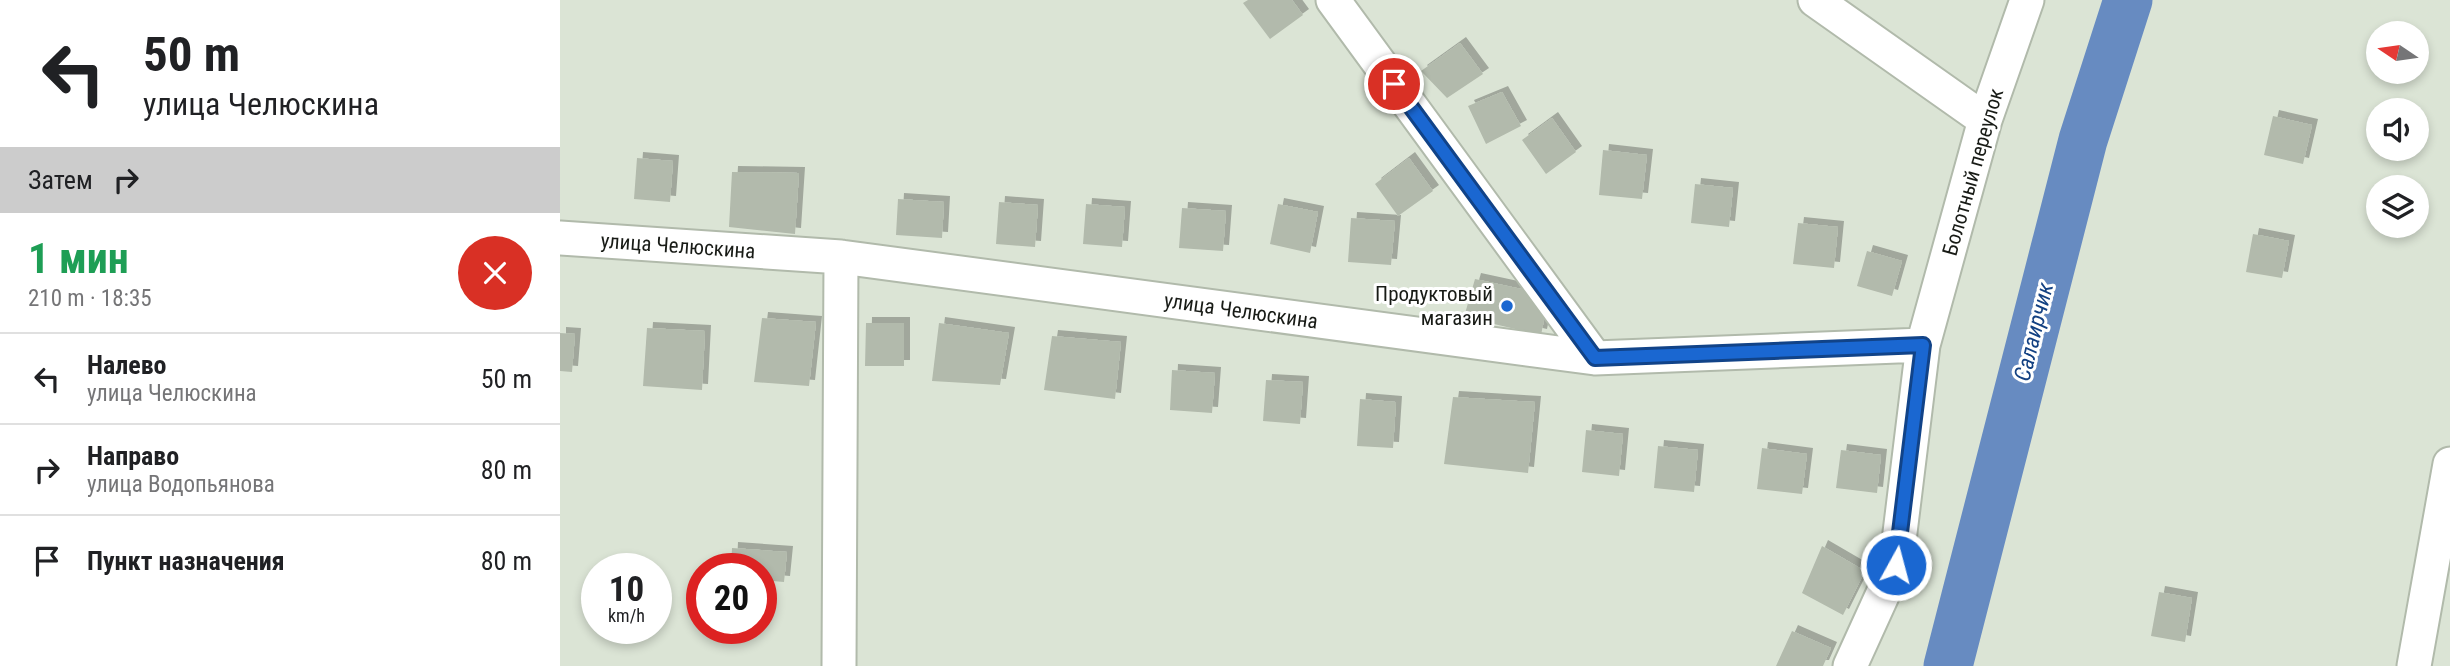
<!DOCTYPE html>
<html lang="ru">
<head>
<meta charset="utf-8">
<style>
  :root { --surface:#fff; --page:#f2f2f2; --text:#202124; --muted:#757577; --line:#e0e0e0 }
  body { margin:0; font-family:"Roboto Condensed",sans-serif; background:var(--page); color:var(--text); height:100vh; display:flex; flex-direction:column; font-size:26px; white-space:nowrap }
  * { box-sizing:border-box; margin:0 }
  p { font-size:23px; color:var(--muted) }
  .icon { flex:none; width:38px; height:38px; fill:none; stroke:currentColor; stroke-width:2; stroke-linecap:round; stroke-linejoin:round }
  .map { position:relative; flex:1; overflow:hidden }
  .panel { display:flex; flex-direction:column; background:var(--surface); width:560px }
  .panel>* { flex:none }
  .top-card { background:#fff; color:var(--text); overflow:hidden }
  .needle { width:46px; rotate:283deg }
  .buttons { position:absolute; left:1806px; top:21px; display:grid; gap:14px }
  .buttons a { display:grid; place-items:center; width:63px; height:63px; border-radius:50%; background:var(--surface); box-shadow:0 4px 10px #0003; font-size:35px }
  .speed { position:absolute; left:21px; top:553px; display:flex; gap:14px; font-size:35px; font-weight:700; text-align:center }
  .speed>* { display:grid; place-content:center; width:91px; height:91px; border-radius:50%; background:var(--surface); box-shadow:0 4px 10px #0003; line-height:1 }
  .speed small { font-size:18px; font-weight:400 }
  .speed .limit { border:10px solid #d22; background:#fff; color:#111 }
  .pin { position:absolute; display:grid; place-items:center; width:60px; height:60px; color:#fff; margin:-30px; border:4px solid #fff; border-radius:50%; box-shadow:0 2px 7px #0007 }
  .me { position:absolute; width:77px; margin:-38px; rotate:7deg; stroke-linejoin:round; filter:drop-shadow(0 0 5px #0008) }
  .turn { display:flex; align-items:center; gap:24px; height:147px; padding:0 28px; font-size:32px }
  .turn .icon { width:91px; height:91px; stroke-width:2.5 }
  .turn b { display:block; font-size:49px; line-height:60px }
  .then { display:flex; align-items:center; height:66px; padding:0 28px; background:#0003; gap:14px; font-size:26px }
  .round { display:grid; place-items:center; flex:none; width:74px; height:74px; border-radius:37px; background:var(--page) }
  .summary { display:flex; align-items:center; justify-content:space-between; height:119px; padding:0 28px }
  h1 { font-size:42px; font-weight:700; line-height:52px; color:#1e9e55 }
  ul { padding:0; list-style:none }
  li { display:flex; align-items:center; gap:21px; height:91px; padding:0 28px; border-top:2px solid var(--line) }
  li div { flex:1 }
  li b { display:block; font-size:26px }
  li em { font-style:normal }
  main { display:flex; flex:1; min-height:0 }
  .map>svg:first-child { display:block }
</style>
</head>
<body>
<main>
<section class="panel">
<div class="top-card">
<div class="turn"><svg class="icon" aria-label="left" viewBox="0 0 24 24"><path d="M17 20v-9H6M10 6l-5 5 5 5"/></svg><div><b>50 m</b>улица Челюскина</div></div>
<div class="then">Затем<svg class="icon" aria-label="right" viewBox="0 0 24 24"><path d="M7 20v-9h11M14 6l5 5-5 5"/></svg></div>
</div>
<div class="summary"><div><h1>1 мин</h1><p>210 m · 18:35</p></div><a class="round" style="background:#d93025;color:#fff"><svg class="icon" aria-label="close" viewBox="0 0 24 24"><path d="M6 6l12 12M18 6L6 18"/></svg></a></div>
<ul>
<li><svg class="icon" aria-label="left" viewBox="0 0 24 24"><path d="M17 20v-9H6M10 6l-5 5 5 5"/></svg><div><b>Налево</b><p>улица Челюскина</p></div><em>50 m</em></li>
<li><svg class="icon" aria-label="right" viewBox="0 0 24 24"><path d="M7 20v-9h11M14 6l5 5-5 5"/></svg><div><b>Направо</b><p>улица Водопьянова</p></div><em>80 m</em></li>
<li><svg class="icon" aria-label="arrive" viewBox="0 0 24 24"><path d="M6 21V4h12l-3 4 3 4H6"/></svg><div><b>Пункт назначения</b></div><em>80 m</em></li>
</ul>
</section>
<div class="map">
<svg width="1890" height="666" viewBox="0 0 1890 666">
  <defs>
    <filter id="shadow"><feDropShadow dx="6" dy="-6" stdDeviation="0" flood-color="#0004"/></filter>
  </defs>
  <rect width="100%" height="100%" fill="#dbe4d5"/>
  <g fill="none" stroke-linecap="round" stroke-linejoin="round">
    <path stroke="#678bc1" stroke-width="49" d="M1388,666L1523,140L1568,0"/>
  </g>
  <path fill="#b2baac" filter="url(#shadow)" d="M688,0H732L743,15L710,39L683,3Z
    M900,43L923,74L887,98L861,71Z
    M942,92L961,126L926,144L908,106Z
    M1713,116L1752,125L1743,164L1704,155Z
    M992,118L1016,152L986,174L962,140Z
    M1043,150L1087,155L1082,199L1039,195Z
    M77,158L113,161L110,202L74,199Z
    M849,158L873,191L838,216L815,184Z
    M172,172L239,173L235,234L169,227Z
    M1135,184L1173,188L1169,227L1131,223Z
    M338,199L384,202L382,238L336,235Z
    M439,202L478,205L475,247L436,244Z
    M526,204L565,207L562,247L523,244Z
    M718,204L758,212L750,253L710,244Z
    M622,208L666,211L663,251L619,248Z
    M791,218L835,221L831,265L788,262Z
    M1238,223L1278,227L1274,268L1233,264Z
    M1693,234L1729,241L1722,278L1686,272Z
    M1307,251L1342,261L1332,296L1297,286Z
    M915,279L989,295L981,335L904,317Z
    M202,318L256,322L249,386L194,382Z
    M306,323H344V366H305Z
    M379,323L449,333L440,385L372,381Z
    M87,328L145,331L142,390L83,386Z
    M0,333L15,334L12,372L0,371Z
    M492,336L561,342L555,399L484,390Z
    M612,370L655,373L652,413L610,410Z
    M706,380L743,382L740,424L703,421Z
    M893,397L975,402L968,473L884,464Z
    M800,399L836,402L833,448L797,446Z
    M1026,430L1063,434L1059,476L1022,472Z
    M1098,446L1138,450L1134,492L1094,488Z
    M1202,448L1247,454L1242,494L1197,489Z
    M1281,450L1321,455L1317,493L1276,488Z
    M1262,546L1305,571L1283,615L1242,593Z
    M172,548L227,552L224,582L201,580V569H171Z
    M1599,592L1632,598L1625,642L1591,636Z
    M1232,631L1271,648L1263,666H1216Z"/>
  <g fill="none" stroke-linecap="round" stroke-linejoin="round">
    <g stroke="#b1baab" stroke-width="37">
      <path id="minor" d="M773,0L1035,358
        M1255,0L1425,120
        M0,238L281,257L1035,358L1363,345
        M279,666L281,257
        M1290,666L1336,565L1363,345L1425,120L1467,0
        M1854,666L1890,464"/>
    </g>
    <use href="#minor" stroke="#fff" stroke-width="33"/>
  </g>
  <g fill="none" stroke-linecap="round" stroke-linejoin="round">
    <g stroke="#114388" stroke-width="18">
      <path id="route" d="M834,84L1035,358L1363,345L1336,565"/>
    </g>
    <use href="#route" stroke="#1a67d1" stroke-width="12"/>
  </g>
  <circle fill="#1a67d1" stroke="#fff" stroke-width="2.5" cx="947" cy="306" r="7"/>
  <g text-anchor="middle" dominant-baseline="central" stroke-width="6" stroke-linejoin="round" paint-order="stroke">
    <g font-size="21" fill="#181b16" stroke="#fff">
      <text transform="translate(1413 172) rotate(-74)">Болотный переулок</text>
      <text transform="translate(118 246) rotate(4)">улица Челюскина</text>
      <text transform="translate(681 311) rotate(8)">улица Челюскина</text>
    </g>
    <g font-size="21" fill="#181b16" stroke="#fff" text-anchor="end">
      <text x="933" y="294">Продуктовый<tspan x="933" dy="24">магазин</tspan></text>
    </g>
    <g font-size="23" font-style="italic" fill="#134182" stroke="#fff">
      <text transform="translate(1474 332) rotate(-76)">Салаирчик</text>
    </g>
  </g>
</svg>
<div class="buttons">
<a><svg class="needle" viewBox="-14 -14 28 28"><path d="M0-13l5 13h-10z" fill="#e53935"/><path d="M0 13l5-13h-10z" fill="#757577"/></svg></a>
<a><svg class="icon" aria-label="sound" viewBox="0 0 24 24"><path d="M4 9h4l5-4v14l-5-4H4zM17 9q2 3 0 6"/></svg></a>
<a><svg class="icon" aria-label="layers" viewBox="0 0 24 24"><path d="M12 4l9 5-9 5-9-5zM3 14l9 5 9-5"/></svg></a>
</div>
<div class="speed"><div>10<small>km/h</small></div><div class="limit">20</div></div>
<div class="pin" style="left:834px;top:84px;background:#d93025"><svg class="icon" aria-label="arrive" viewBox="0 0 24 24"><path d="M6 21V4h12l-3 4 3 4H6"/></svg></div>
<svg class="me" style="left:1336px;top:565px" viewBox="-20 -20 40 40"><circle r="17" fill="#1a67d1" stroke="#fff" stroke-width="3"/><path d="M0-11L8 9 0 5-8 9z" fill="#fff"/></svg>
</div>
</main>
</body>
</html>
